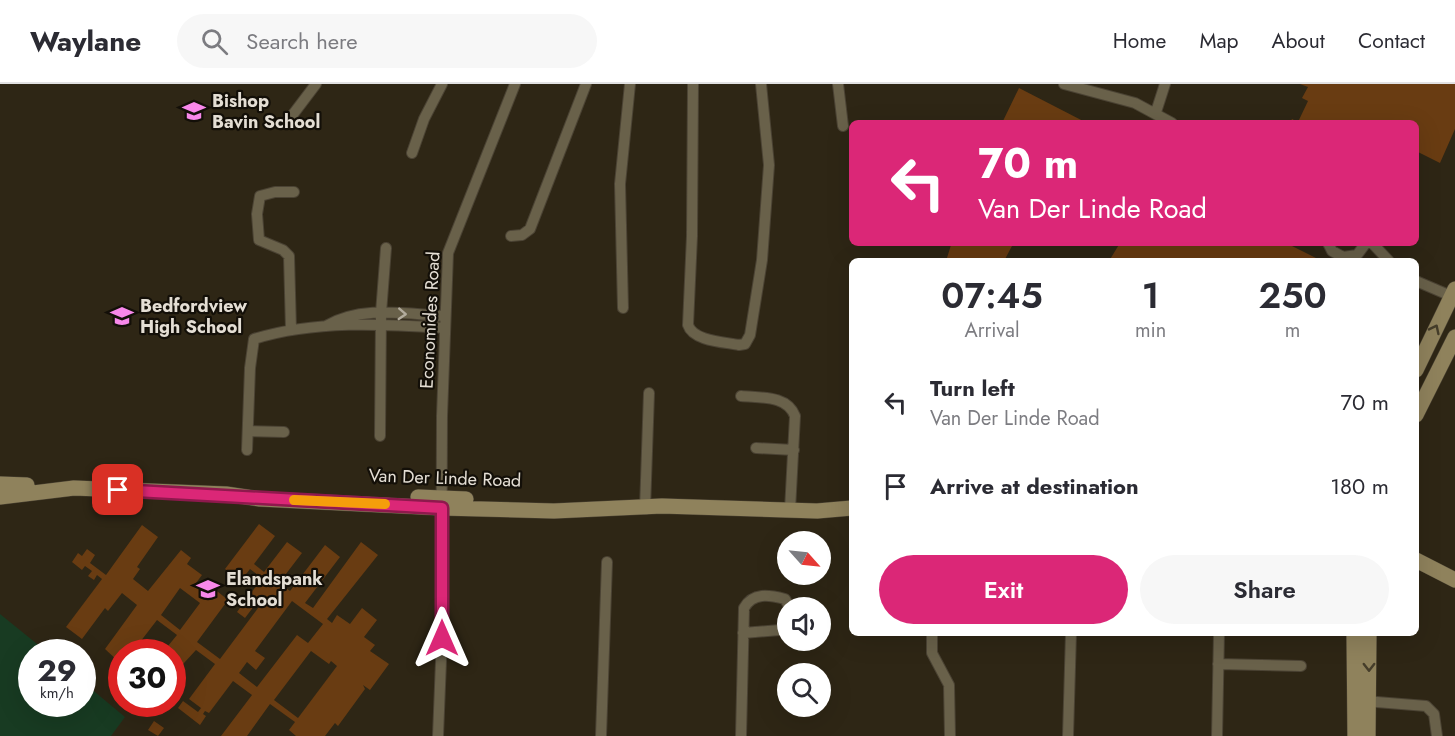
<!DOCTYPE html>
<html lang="en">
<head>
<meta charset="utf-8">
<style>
  :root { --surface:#fff; --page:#f7f7f7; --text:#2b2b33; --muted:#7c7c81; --line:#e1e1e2; --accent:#db2777 }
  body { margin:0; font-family:Jost,sans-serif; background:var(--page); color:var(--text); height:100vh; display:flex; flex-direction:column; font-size:22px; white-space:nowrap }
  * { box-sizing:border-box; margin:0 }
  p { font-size:20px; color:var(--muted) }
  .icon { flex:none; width:33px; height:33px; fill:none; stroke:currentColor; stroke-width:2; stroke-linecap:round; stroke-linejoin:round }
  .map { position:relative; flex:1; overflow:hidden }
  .sheet { position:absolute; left:849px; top:174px; width:570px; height:378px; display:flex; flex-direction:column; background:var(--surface); border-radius:9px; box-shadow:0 6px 24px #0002 }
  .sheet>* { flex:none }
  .guide { position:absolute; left:849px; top:36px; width:570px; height:126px; border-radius:9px; box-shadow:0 6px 24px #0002; background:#db2777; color:#fff; overflow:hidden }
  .needle { width:39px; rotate:117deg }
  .controls { position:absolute; left:777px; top:447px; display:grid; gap:12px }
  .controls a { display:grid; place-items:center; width:54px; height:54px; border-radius:50%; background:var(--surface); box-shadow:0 6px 24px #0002; font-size:30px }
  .speed { position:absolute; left:18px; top:555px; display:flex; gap:12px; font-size:30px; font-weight:700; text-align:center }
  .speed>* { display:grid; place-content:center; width:78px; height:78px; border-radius:50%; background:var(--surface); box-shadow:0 6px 24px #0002; line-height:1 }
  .speed small { font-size:15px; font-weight:400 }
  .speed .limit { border:9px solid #d22; background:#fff; color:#111 }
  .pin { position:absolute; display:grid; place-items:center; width:51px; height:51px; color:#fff; margin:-26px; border-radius:12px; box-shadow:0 3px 9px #0006 }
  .me { position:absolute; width:66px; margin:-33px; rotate:0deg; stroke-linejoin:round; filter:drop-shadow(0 0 4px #0008) }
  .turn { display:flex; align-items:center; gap:21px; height:126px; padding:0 30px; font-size:27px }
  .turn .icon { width:78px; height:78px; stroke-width:2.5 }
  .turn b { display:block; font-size:42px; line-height:51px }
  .eta { display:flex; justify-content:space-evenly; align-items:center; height:102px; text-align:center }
  .eta b { font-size:36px; font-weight:600; line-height:42px }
  .action { display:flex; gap:12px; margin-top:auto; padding:12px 30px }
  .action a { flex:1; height:69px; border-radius:36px; background:var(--accent); color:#fff; font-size:24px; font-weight:600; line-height:69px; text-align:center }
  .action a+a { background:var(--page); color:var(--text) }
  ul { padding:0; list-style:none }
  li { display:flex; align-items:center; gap:18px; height:84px; padding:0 30px }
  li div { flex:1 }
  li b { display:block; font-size:22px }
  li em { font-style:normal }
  header { display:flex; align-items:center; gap:36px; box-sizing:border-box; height:84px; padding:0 30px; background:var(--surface); border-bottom:2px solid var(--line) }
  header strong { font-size:28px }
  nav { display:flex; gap:33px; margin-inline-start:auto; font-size:21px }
  .search { width:420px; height:54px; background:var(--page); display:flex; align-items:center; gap:15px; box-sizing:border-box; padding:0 21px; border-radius:33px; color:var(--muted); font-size:22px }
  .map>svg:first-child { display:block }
</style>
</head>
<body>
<header>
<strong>Waylane</strong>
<div class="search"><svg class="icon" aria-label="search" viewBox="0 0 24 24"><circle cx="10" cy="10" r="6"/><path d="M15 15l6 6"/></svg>Search here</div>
<nav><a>Home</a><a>Map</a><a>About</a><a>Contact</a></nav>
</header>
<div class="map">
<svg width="1455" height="652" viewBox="0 0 1455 652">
  <rect width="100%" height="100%" fill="#2e2615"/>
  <path fill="#183b22" d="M0,530L47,568H32V620H82L83,598L125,633L111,652H0Z"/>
  <path fill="#693c12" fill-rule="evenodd" d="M1300,0H1455V45L1440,79L1416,67V39H1290L1292,35L1298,38L1308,17L1302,14L1308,3Z
    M1019,4L1087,39H1002Z
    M948,159H1008L1012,162L1004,177H946L951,161Z
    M1120,159H1286L1322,177H1109Z
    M259,440L275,452L254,480L264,488L287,458L302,469L279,499L290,507L325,461L340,473L305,519L313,524L361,458L378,471L327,535L332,539L337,531L350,540L362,524L377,536L364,553L375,561L370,567L389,580L370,606L363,601L365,605L338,642L335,639L325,652H296L289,646L295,638L270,620L247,652H221L252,611L233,597L209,629L205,627L203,630L206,632L200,641L178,624L183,617L198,628L201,624L189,615L215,580L196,566L172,592V568H163L177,551L157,536L137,562L145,568H122V580L119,578L105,565L137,521L122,509L108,527L105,524L82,555L66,543L102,495L97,491L94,496L88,492L92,487L85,482L82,486L72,478L78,469L82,472L87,465L95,471L90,479L106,491L142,441L158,453L137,483L140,485L133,495L148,507L181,466L191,474L187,480L202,491L196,499L208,508L212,503L228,516L197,558L220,575L261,520L258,517L245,534L237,528L262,494L250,485L241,497L225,485ZM180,504L200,519L180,546L161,531ZM292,517L323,540L308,559L297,551L257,603L239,589L247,578L256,586L265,574L255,567ZM311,567L329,580L331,577L337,582L298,634L274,616Z
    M154,637L164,644L158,652L148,646Z"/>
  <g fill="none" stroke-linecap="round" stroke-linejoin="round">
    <g stroke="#4b4334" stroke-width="12">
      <path id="minor" d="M693,0L692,152L688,241C693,257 724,258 739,261L745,260L750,251L762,176L769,81L761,0
        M838,0L843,42
        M1064,0L1135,19L1172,39
        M1156,28L1165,0
        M291,33L316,0
        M412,69L424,35L442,0
        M511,152L522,151L530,145L586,0
        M1328,159L1332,167L1343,173L1357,171L1366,159
        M1372,159L1389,177
        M1416,197L1451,212
        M623,224L620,100L630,0
        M326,242C361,221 406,230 445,232
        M291,246L289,172L283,166L259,156L257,130L260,112L275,108H294
        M741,312C761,314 787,311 795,332L790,426
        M248,347L284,348
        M380,352L381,229L386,164
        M756,364L794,366
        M247,366L250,284L254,255C315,236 382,240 445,244
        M645,425L649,309
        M743,549L780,546L788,539
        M932,549V569L949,601L950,652
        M1218,580L1301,582
        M1364,617L1426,622L1434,630L1437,652
        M438,652L441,577L442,332L448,169L515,0
        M601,652L607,478
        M741,652L744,524C753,508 769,511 785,515L790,524
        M1068,652L1071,549
        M1217,652L1219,549"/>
    </g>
    <g stroke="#4b4334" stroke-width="16">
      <path id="secondary" d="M1416,286L1455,205
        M1416,331L1455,253
        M0,400L27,401
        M0,413L74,404L226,410L260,415L442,424L554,427L662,422L817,427L852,424
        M418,413L466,415
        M1416,476L1455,496
        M1354,549L1355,652
        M1368,652L1369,549"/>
    </g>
    <use href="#minor" stroke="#69614a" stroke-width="10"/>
    <use href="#secondary" stroke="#8f825c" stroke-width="15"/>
  </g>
  <defs><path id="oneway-chevron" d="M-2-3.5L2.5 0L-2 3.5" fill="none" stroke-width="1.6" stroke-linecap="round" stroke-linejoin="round" transform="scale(1.5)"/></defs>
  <use stroke="#b3ac9d" href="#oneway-chevron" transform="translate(402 230) rotate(3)"/>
  <g stroke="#453d2a">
    <use href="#oneway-chevron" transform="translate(1435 245) rotate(-64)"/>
    <use href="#oneway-chevron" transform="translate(1369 583) rotate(90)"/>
  </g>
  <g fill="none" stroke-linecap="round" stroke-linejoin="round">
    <g stroke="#8e194d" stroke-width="15">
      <path id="route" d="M118,406L442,424V554"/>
    </g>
    <use href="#route" stroke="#db2777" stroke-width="10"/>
    <path stroke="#f59e0b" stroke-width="10" d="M294,416L385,420"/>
  </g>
  <defs>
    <g id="school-bare" transform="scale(1.8)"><path d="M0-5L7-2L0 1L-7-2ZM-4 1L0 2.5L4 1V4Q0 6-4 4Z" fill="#f888ea" stroke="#130f08" stroke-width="2.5" paint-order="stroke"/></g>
  </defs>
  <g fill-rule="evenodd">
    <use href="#school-bare" x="194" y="27"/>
    <use href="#school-bare" x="122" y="232"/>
    <use href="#school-bare" x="208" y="505"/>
  </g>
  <g text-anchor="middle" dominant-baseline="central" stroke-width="4.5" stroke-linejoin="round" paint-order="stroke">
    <g font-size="18" font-weight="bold" fill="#e4ded4" stroke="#130f08" text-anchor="start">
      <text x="212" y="17">Bishop<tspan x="212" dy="21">Bavin School</tspan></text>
      <text x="140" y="222">Bedfordview<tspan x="140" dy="21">High School</tspan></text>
      <text x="226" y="495">Elandspank<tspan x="226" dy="21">School</tspan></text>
    </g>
    <g font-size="18" fill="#e4ded4" stroke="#130f08">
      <text transform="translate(430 236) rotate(-87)">Economides Road</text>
      <text transform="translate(445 394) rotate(2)">Van Der Linde Road</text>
    </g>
  </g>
</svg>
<div class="controls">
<a><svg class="needle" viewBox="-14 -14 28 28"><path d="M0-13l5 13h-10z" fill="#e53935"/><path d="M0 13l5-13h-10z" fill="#7c7c81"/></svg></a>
<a><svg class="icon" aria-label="sound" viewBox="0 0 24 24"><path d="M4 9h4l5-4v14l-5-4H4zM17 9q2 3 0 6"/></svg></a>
<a><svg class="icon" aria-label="search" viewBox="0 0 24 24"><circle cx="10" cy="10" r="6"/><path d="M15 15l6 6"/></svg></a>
</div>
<div class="speed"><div>29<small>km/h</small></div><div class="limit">30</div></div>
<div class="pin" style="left:118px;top:406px;background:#d93025"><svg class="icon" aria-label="arrive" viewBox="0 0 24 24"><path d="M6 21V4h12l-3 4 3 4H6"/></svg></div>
<svg class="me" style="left:442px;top:554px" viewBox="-20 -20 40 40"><path d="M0-17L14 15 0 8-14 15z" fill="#db2777" stroke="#fff" stroke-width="4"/></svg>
<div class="guide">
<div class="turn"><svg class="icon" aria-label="left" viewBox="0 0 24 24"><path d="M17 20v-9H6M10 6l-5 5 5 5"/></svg><div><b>70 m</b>Van Der Linde Road</div></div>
</div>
<section class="sheet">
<div class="eta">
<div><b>07:45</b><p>Arrival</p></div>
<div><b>1</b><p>min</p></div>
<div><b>250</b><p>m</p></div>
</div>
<ul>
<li><svg class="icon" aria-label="left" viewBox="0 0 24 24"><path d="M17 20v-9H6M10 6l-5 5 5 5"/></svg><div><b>Turn left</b><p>Van Der Linde Road</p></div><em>70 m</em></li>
<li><svg class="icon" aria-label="arrive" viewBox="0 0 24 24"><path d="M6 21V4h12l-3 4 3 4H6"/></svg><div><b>Arrive at destination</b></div><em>180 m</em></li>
</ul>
<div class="action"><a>Exit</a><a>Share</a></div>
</section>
</div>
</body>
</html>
